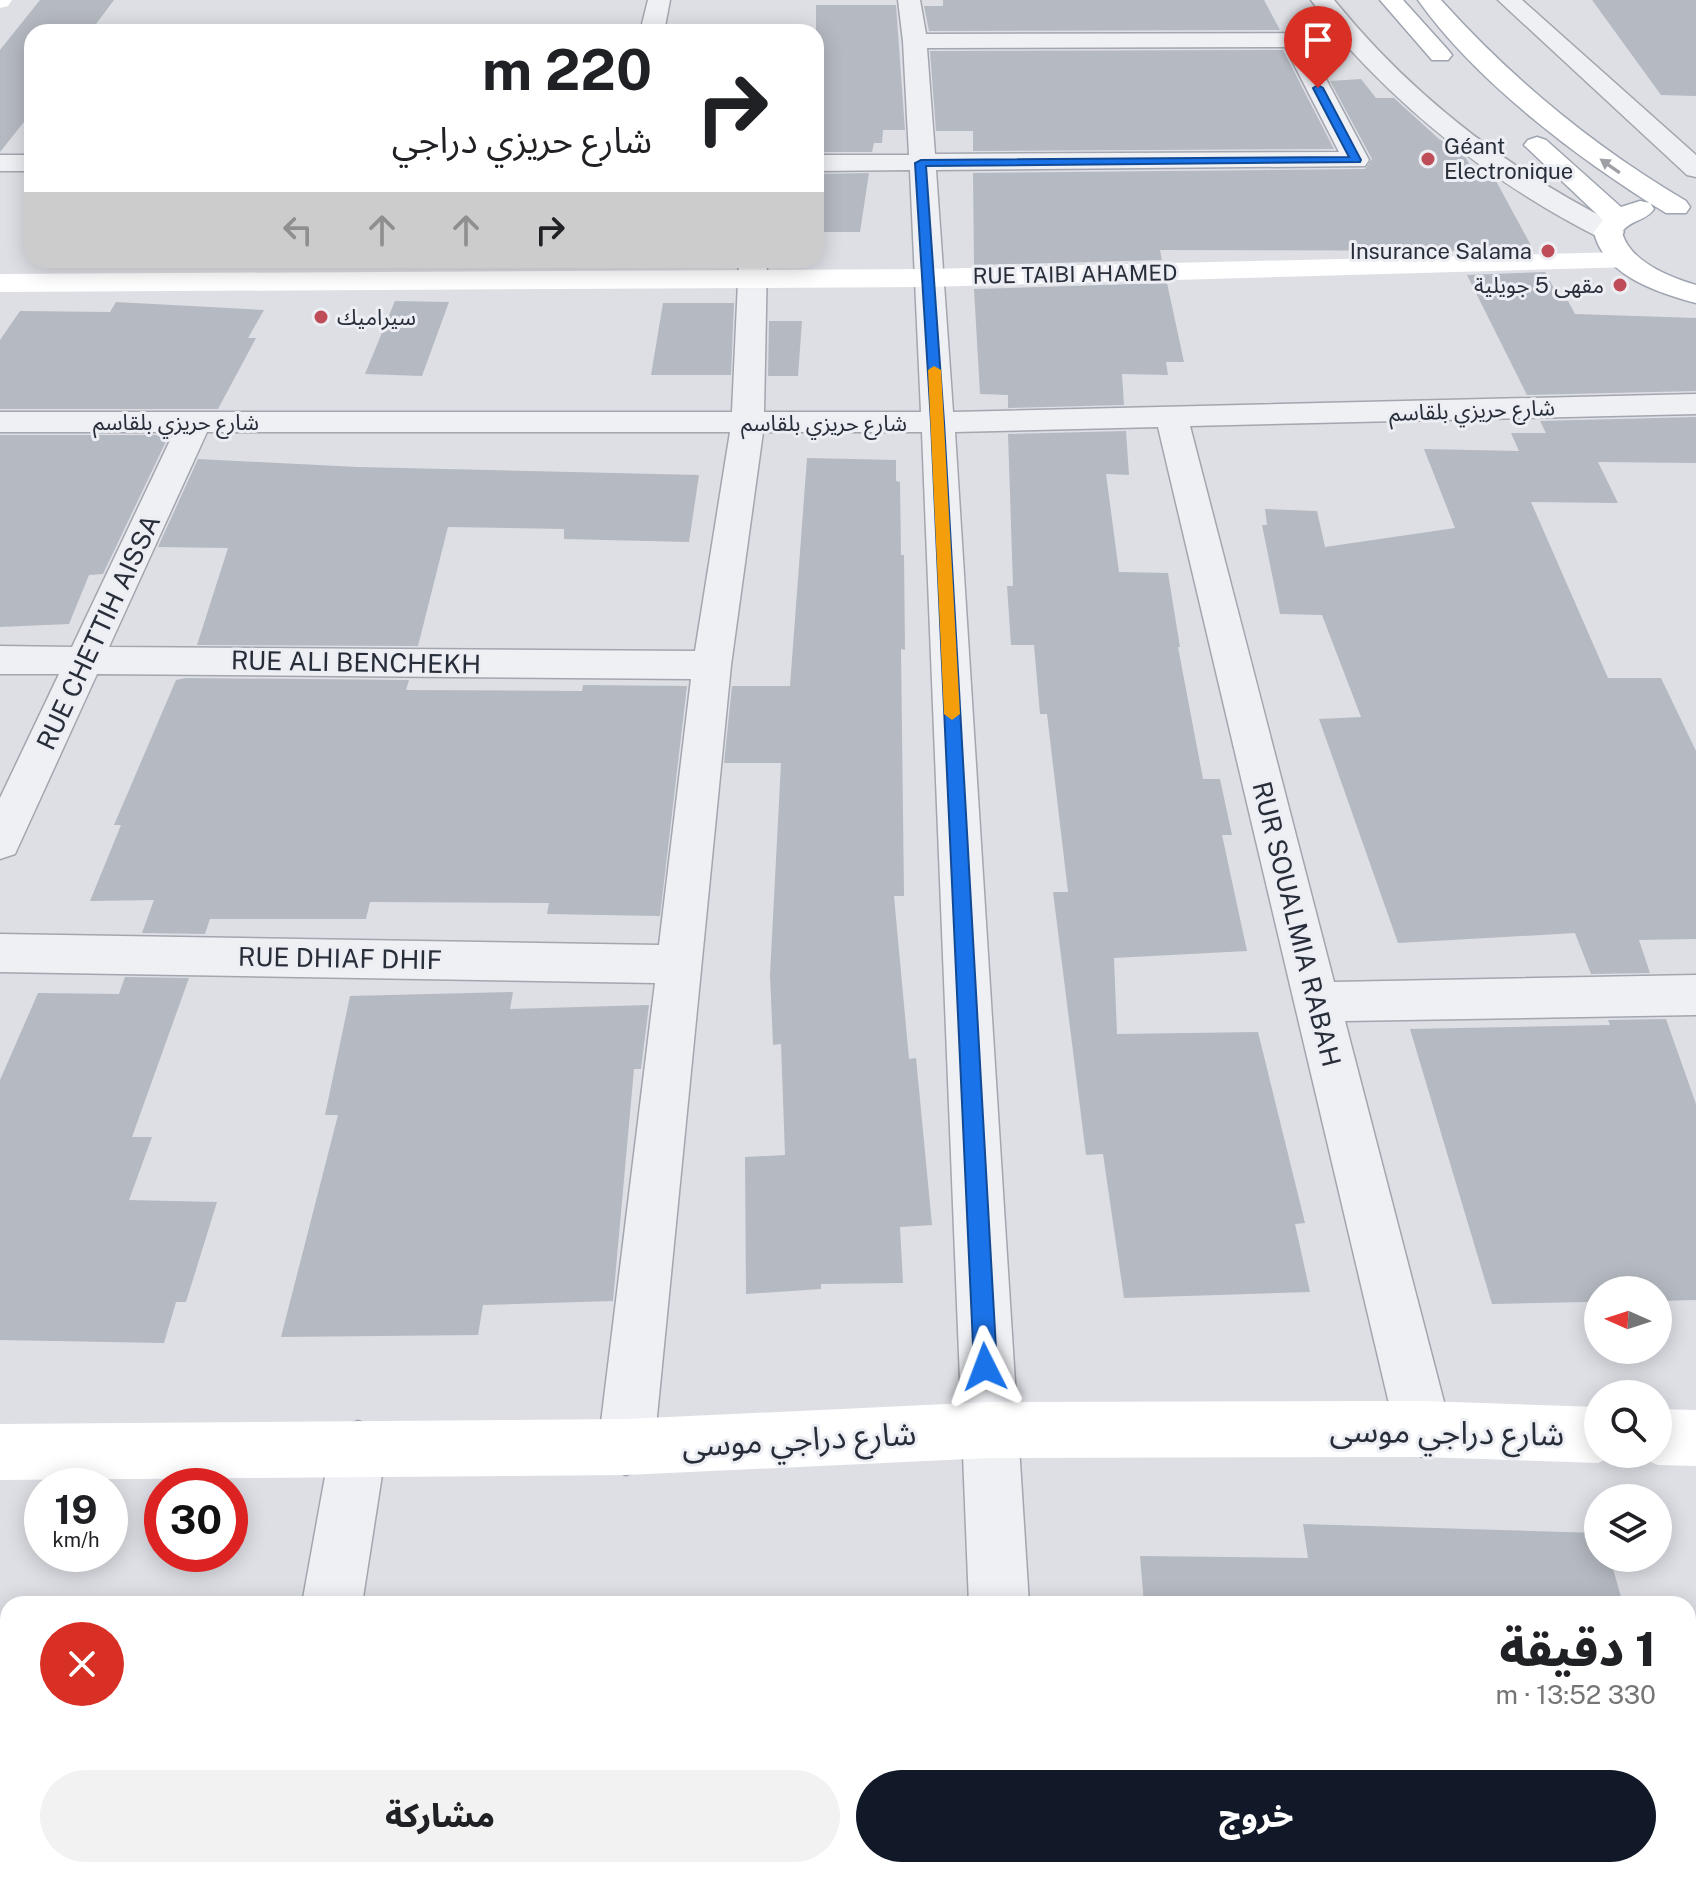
<!DOCTYPE html>
<html lang="ar">
<head>
<meta charset="utf-8">
<style>
  :root { --surface:#fff; --page:#f2f2f2; --text:#202124; --muted:#757577; --accent:#111827 }
  body { margin:0; font-family:"Public Sans","Noto Sans Arabic",sans-serif; background:var(--page); color:var(--text); direction:rtl; height:100vh; display:flex; flex-direction:column; font-size:30px; white-space:nowrap }
  * { box-sizing:border-box; margin:0 }
  p { font-size:26px; color:var(--muted) }
  .icon { flex:none; width:44px; height:44px; fill:none; stroke:currentColor; stroke-width:2; stroke-linecap:round; stroke-linejoin:round }
  .map { position:relative; flex:1; overflow:hidden; direction:ltr }
  .drawer { position:absolute; left:0px; top:1596px; width:1696px; height:282px; display:flex; flex-direction:column; background:var(--surface); border-radius:24px 24px 0 0; box-shadow:0 4px 20px #0003; direction:rtl }
  .drawer>* { flex:none }
  .guide { position:absolute; left:24px; top:24px; width:800px; height:244px; border-radius:24px; box-shadow:0 4px 20px #0003; direction:rtl; background:#fff; color:var(--text); overflow:hidden }
  .needle { width:52px; rotate:273deg }
  .fabs { position:absolute; left:1584px; top:1276px; display:grid; gap:16px }
  .fabs a { display:grid; place-items:center; width:88px; height:88px; border-radius:50%; background:var(--surface); box-shadow:0 4px 20px #0003; font-size:40px }
  .speed { position:absolute; left:24px; top:1468px; display:flex; gap:16px; font-size:40px; font-weight:700; text-align:center }
  .speed>* { display:grid; place-content:center; width:104px; height:104px; border-radius:50%; background:var(--surface); box-shadow:0 4px 20px #0003; line-height:1 }
  .speed small { font-size:20px; font-weight:400 }
  .speed .limit { border:12px solid #d22; background:#fff; color:#111 }
  .pin { position:absolute; display:grid; place-items:center; width:68px; height:68px; color:#fff; margin:-82px -34px; border-radius:50% 50% 50% 0; rotate:-45deg; box-shadow:0 0 8px #0007 }
  .pin .icon { rotate:45deg }
  .me { position:absolute; width:88px; margin:-44px; rotate:357deg; stroke-linejoin:round; filter:drop-shadow(0 0 6px #0008) }
  .turn { display:flex; align-items:center; gap:28px; height:168px; padding:0 40px; font-size:36px }
  .turn .icon { width:104px; height:104px; stroke-width:2.5 }
  .turn b { display:block; font-size:56px; line-height:68px }
  .lanes { display:flex; align-items:center; height:76px; padding:0 40px; background:#0003; justify-content:center; gap:40px; direction:ltr }
  .lanes .off { opacity:.35 }
  .round { display:grid; place-items:center; flex:none; width:84px; height:84px; border-radius:42px; background:var(--page) }
  .head { display:flex; align-items:center; justify-content:space-between; height:136px; padding:0 40px }
  h1 { font-size:48px; font-weight:800; line-height:60px }
  .cta { display:flex; gap:16px; margin-top:auto; padding:16px 40px }
  .cta a { flex:1; height:92px; border-radius:48px; background:var(--accent); color:#fff; font-size:32px; font-weight:800; line-height:92px; text-align:center }
  .cta a+a { background:var(--page); color:var(--text) }
  .map>svg:first-child { display:block }
</style>
</head>
<body>
<div class="map">
<svg width="1696" height="1877" viewBox="0 0 1696 1877">
  <rect width="100%" height="100%" fill="#dddfe5"/>
  <path fill="#b5b9c1" d="M40,0H114L90,32H32V112L0,152V50Z
    M943,0H1264L1280,30L929,31L924,6H943Z
    M1592,0H1696V96L1661,95Z
    M816,5H896L905,130H883L882,143H874L872,152H816Z
    M1283,50L1334,149L973,151V131H936L930,51Z
    M1361,79L1376,98H1394L1439,139L1466,158L1478,181H1496L1534,251L1160,250L1162,260L974,265L973,173L1365,169L1372,159L1330,81Z
    M869,173L860,232H816V174Z
    M1545,272L1561,301H1568L1575,314L1696,318V391L1527,395L1467,275Z
    M1167,283L1184,362H1166L1168,375L1122,374L1124,405L1008,408V395L980,394L974,289Z
    M395,301L449,302L422,376L365,374Z
    M116,302L264,310L248,338H256L218,409H0V340L20,311L110,312Z
    M663,303H734L731,375H651Z
    M769,321H802L798,376H768Z
    M1696,417V463L1598,462L1618,503L1531,502L1608,678H1661L1696,751V939L1639,940L1650,973L1591,974L1575,933L1398,943L1319,719L1361,717L1322,615L1280,614L1262,525H1267L1265,509L1317,511L1325,547L1455,528L1424,449L1519,451L1511,433H1546L1540,421Z
    M1126,431L1129,475L1106,474L1119,572L1168,573L1180,647H1178L1203,779H1220L1232,835H1222L1247,951L1114,958L1117,1034L1258,1032L1305,1223L1295,1224L1310,1292L1124,1298L1103,1154L1086,1155L1053,892H1068L1047,714H1040L1034,645H1011L1007,586H1013L1008,434Z
    M0,435H169L103,574L89,575L69,624L0,627Z
    M807,458L896,460V481L900,482L901,555H904L905,650L901,649L904,896H894L909,1059L916,1058L932,1225L900,1227L903,1283L821,1284V1289L746,1294L745,1157L785,1155L781,1044L773,1045L770,975L781,763H724L732,686H790Z
    M198,459L358,467L699,475L689,542L564,539V529L448,527L418,646L197,645L228,548L158,547Z
    M186,678L409,680L406,690L582,691L583,685L687,686L660,916L547,914L549,903L370,902L366,919H210L205,934L142,933L154,900L90,901L121,825H114L176,680Z
    M125,977L189,978L132,1137H152L129,1200L217,1202L186,1302H176L164,1343L0,1340V1080L38,993L119,994Z
    M513,992L510,1009L649,1005L641,1069H634L613,1301L483,1305L478,1335L281,1337L338,1115H325L350,996Z
    M1666,1019L1696,1104V1300L1658,1301V1290H1598V1299L1587,1302L1492,1304L1410,1029L1610,1025L1608,1020Z
    M1303,1524L1598,1533V1558H1610L1623,1604H1144L1140,1556L1308,1558Z"/>
  <g fill="none" stroke-linecap="round" stroke-linejoin="round">
    <g stroke="#a3a6ae" stroke-width="3">
      <path id="street" d="M648,0H670L664,32H640Z
        M898,0H920L926,34L1336,33L1311,0H1334C1412,96 1508,170 1620,226L1624,232L1620,238L1610,240L1600,238C1504,189 1421,127 1348,47H1309L1369,160L1365,166L936,170L953,412L1696,394V414L1190,426L1334,982L1696,975V1015L1345,1021L1451,1429L1443,1449L1423,1457L1403,1449L1395,1429L1158,427L955,432L1029,1604H969L922,432H763L731,665L654,1447L646,1467L626,1475L606,1467L598,1447L655,983L0,972V934L659,945L691,679L97,674L15,854L0,859V798L59,674H0V646L72,647L174,432H0V412H732L739,260H767L764,412H921L910,170L816,171V155H909L903,41ZM1285,47L1339,152L935,154L927,48ZM207,432H730L695,651L109,647Z
        M1498,0H1522L1696,155V177L1687,175Z
        M0,155H32V171H0Z
        M358,1421L378,1429L386,1449L362,1604H302L330,1449L338,1429Z
        M256,1870H322L320,1877H254Z
        M981,1870H1047V1877H981Z"/>
    </g>
    <g stroke="#9da4af" stroke-width="3">
      <path id="primary" d="M1380,0H1403L1448,50L1452,55L1448,60H1432Z
        M1418,0H1441C1513,80 1593,146 1686,201L1690,207L1686,213H1666C1581,161 1476,82 1418,0Z
        M1537,137L1546,140L1621,207L1640,201L1650,203L1654,209C1646,221 1630,220 1622,232C1629,261 1669,277 1696,285V303C1658,293 1603,275 1594,232L1603,220L1524,145L1528,140Z"/>
    </g>
    <use href="#street" fill="#eff0f4" fill-rule="evenodd"/>
    <path fill="#fff" fill-rule="evenodd" d="M0,0H12L8,6L0,8Z
      M1623,252L1633,255L1637,261L1633,267L928,287L0,292V274L928,269Z
      M1423,1401L1598,1407V1454H1618L1598,1463L1423,1457L989,1458L626,1475L0,1480V1424L626,1419L989,1402Z
      M1658,1409L1696,1410V1466L1658,1465L1638,1457L1637,1454H1658Z"/>
    <use href="#primary" fill="#fff" fill-rule="evenodd"/>
  </g>
  <defs><path id="oneway-solid" d="M-6-.8H1V-3.2L6.5 0L1 3.2V.8H-6Z" transform="scale(2)"/></defs>
  <use fill="#9ea0a6" href="#oneway-solid" transform="translate(1610 166) rotate(-145)"/>
  <path fill="#1a73e8" stroke="#114b97" stroke-width="2" d="M1318,85L1323,88L1361,160L1360,162L926,166L944,422L997,1367L993,1375L985,1378L978,1375L974,1367L931,422L915,163L921,160L1349,157L1313,88Z"/>
  <path fill="#f59e0b" d="M934,366L941,370L960,714L952,720L944,714L928,370Z"/>
  <g fill="#be4d59" stroke="#eceef3" stroke-width="3">
    <circle cx="1428" cy="159" r="8"/>
    <circle cx="1548" cy="251" r="8"/>
    <circle cx="1620" cy="285" r="8"/>
    <circle cx="321" cy="317" r="8"/>
  </g>
  <g text-anchor="middle" dominant-baseline="central" stroke-width="6" stroke-linejoin="round" paint-order="stroke">
    <g font-size="22" fill="#282d3a" stroke="#eceef3" text-anchor="start">
      <text x="1444" y="146">Géant<tspan x="1444" dy="25">Electronique</tspan></text>
      <text x="1532" y="251" text-anchor="end">Insurance Salama</text>
      <text x="1604" y="285" text-anchor="end">مقهى 5 جويلية</text>
      <text x="337" y="317">سيراميك</text>
    </g>
    <g font-size="22" fill="#282d3a" stroke="#eceef3">
      <text transform="translate(1075 274) rotate(-1)">RUE TAIBI AHAMED</text>
      <text transform="translate(1472 410) rotate(-2)">شارع حريزي بلقاسم</text>
      <text x="176" y="422">شارع حريزي بلقاسم</text>
      <text x="824" y="423">شارع حريزي بلقاسم</text>
    </g>
    <g font-size="26" fill="#282d3a" stroke="#eceef3">
      <text transform="translate(98 632) rotate(-65)">RUE CHETTIH AISSA</text>
      <text transform="translate(356 662) rotate(1)">RUE ALI BENCHEKH</text>
      <text transform="translate(1297 924) rotate(76)">RUR SOUALMIA RABAH</text>
      <text transform="translate(340 958) rotate(1)">RUE DHIAF DHIF</text>
    </g>
    <g font-size="32" fill="#282d3a" stroke="#eceef3">
      <text transform="translate(1447 1432) rotate(1)">شارع دراجي موسى</text>
      <text transform="translate(799 1439) rotate(-3)">شارع دراجي موسى</text>
    </g>
  </g>
</svg>
<div class="fabs">
<a><svg class="needle" viewBox="-14 -14 28 28"><path d="M0-13l5 13h-10z" fill="#e53935"/><path d="M0 13l5-13h-10z" fill="#757577"/></svg></a>
<a><svg class="icon" aria-label="search" viewBox="0 0 24 24"><circle cx="10" cy="10" r="6"/><path d="M15 15l6 6"/></svg></a>
<a><svg class="icon" aria-label="layers" viewBox="0 0 24 24"><path d="M12 4l9 5-9 5-9-5zM3 14l9 5 9-5"/></svg></a>
</div>
<div class="speed"><div>19<small>km/h</small></div><div class="limit">30</div></div>
<div class="pin" style="left:1318px;top:88px;background:#d93025"><svg class="icon" aria-label="arrive" viewBox="0 0 24 24"><path d="M6 21V4h12l-3 4 3 4H6"/></svg></div>
<svg class="me" style="left:985px;top:1367px" viewBox="-20 -20 40 40"><path d="M0-17L14 15 0 8-14 15z" fill="#1a73e8" stroke="#fff" stroke-width="4"/></svg>
<div class="guide">
<div class="turn"><svg class="icon" aria-label="right" viewBox="0 0 24 24"><path d="M7 20v-9h11M14 6l5 5-5 5"/></svg><div><b>220 m</b>شارع حريزي دراجي</div></div>
<div class="lanes"><svg class="icon off" aria-label="left" viewBox="0 0 24 24"><path d="M17 20v-9H6M10 6l-5 5 5 5"/></svg><svg class="icon off" aria-label="ahead" viewBox="0 0 24 24"><path d="M12 20V5M6 11l6-6 6 6"/></svg><svg class="icon off" aria-label="ahead" viewBox="0 0 24 24"><path d="M12 20V5M6 11l6-6 6 6"/></svg><svg class="icon" aria-label="right" viewBox="0 0 24 24"><path d="M7 20v-9h11M14 6l5 5-5 5"/></svg></div>
</div>
<section class="drawer">
<div class="head"><div><h1>1 دقيقة</h1><p>330 m · 13:52</p></div><a class="round" style="background:#d93025;color:#fff"><svg class="icon" aria-label="close" viewBox="0 0 24 24"><path d="M6 6l12 12M18 6L6 18"/></svg></a></div>
<div class="cta"><a>خروج</a><a>مشاركة</a></div>
</section>
</div>
</body>
</html>
